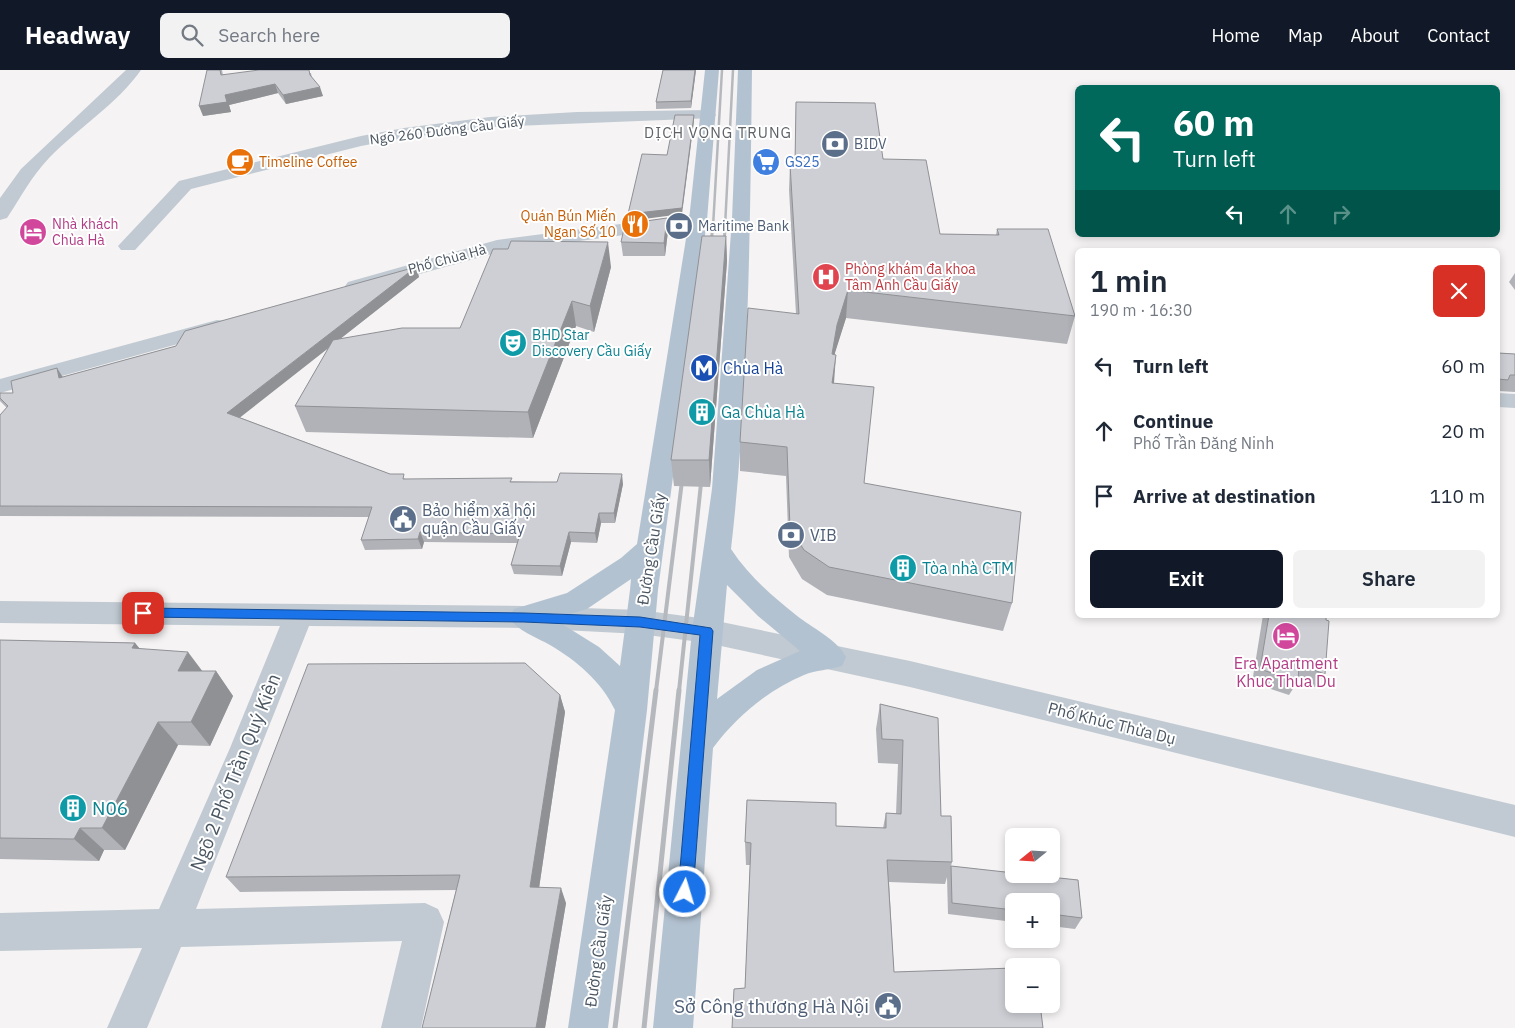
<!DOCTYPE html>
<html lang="en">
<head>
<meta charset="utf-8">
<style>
  :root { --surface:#fff; --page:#f2f2f3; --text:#1f2937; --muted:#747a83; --accent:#111827 }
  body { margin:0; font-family:"IBM Plex Sans",sans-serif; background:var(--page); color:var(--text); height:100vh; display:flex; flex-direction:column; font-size:19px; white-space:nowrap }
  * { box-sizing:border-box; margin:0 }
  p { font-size:16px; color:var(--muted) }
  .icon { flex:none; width:28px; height:28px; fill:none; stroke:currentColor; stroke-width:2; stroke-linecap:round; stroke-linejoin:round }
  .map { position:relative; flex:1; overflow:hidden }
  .details { position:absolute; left:1075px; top:178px; width:425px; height:370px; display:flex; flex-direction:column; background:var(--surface); border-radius:8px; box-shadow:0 2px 8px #0003 }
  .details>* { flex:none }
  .top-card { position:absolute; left:1075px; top:15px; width:425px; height:152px; border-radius:8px; box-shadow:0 2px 8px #0003; background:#00695c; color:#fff; overflow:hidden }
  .needle { width:32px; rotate:252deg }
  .fabs { position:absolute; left:1005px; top:758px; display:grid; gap:10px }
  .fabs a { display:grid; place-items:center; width:55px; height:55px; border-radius:8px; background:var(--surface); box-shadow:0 2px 8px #0003; font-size:25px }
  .pin { position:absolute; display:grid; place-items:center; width:42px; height:42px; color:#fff; margin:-21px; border-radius:10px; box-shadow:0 2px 8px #0006 }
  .me { position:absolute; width:55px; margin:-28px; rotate:5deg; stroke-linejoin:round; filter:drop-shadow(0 0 4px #0008) }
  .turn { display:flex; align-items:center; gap:18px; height:105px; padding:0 15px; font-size:22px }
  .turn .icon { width:65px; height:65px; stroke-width:2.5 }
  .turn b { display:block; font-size:35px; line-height:42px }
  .lanes { display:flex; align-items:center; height:48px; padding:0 15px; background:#0003; justify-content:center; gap:25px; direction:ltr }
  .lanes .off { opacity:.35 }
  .round { display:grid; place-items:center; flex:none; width:52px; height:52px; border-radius:8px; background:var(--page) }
  .headline { display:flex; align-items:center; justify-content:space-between; height:85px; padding:0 15px }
  h1 { font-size:30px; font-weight:600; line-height:38px }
  .button { display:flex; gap:10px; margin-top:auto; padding:10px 15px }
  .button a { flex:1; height:58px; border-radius:8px; background:var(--accent); color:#fff; font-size:20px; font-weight:600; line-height:58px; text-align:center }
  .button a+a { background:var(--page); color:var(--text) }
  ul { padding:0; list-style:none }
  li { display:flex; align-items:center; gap:15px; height:65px; padding:0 15px }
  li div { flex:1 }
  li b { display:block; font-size:19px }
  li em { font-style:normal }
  header { display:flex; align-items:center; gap:30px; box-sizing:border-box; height:70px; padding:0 25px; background:var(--accent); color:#fff }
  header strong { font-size:24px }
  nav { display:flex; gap:28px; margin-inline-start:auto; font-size:18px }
  .search { width:350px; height:45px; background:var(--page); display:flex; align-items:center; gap:12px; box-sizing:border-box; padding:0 18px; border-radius:8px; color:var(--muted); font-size:19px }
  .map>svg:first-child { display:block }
</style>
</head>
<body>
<header>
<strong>Headway</strong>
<div class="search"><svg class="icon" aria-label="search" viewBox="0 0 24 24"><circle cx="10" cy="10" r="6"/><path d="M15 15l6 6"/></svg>Search here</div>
<nav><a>Home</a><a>Map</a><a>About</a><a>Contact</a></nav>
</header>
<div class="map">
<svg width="1515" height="958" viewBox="0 0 1515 958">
  <rect width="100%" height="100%" fill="#f5f3f3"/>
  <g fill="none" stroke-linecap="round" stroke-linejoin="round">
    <path fill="#c1cad2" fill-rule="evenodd" d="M126,0H141C117,34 78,58 49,88C31,107 21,127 7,148L0,150V128L21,99Z
      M708,40L714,42L716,45L714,48L490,57L404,68L361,76L191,119L135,180H121L118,176L179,111L361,66L404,58L490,47L577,42Z
      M698,144L705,146L707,150L705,154L499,182L355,222L348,220L345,216L348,212L497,170Z
      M217,250L225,251L228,256L225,261L0,323V309Z
      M1498,323L1515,324V338L1498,337Z
      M0,531L524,536L640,540L707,549L910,591L1515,735V767L910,617L707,573L640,564L524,558L309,556L196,839L425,833L438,839L444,852L421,958H381L402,871L181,877L147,958H107L142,878L0,881V843L159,839L230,678L280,556L0,553Z"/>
    <path fill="#b3c2d1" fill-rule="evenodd" d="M705,0H719L707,150L658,520L647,640L608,958H568L615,640C601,611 577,591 550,575C536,567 517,561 509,547L514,539L567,523L621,488L637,474L689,150ZM631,509L630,520L620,596L599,577L554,549L587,539Z
      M738,0H752C750,159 749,322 731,479C748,505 772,526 796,545C812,558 837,569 846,587L842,596C829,600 816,600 804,605C768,620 736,647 713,678L693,958H653L692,561L712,419L732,149ZM727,515L758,546L800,581L757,600L717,629Z"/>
    <path stroke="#b5b8bd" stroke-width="2.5" d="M713,157L722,0
      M725,157L733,0"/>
    <path stroke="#b5b8bd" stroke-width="3" d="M710,180L713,156
      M724,180L725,156"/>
    <path stroke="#b5b8bd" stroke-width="4" d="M656,621L683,403
      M679,621L702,404"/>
    <path stroke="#b5b8bd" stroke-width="5" d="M615,958L656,620
      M644,958L679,620"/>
  </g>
  <path fill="#b0b2b7" d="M207,0H222L223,5L311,3L312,8L323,26L286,34L278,23L229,35L231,42L203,46Z
    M663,0H696L691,38L656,39V32Z
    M796,32L883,89L940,164L996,165L997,159L1075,246L1067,274L846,248L834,284V313L864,413L1012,533L1003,561L827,525L802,509L789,487L786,406L740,401V372L796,244L789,120L790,94H795Z
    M667,148L668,161L665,186H623L621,172Z
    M726,166L727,191L710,417L674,416L671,390Z
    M416,197L419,207L340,269L460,258L611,197L594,262L576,256L533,368L306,362L295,336L329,277L239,347L390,404L406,409L623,414L615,453H601L597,473L571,472L562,506L514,504L511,495L517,473L424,472L422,479L365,480L361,470L369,447L0,446V345L7,338L0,331V323H13L57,298L63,307L176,276Z
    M1515,203V220L1509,212Z
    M1498,283L1515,284V322L1499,321L1498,324Z
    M1263,545H1326L1325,604L1315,617L1298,611L1289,625L1252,613Z
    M0,570L135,573L140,579L202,601H216L233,626L210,676L178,675L125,780H104L99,791L0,789Z
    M560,625L565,642L539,818L566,833L545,958H422L456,820L240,822L226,807Z
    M880,634L938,648L941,746H951L952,792L951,796L1014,803V804H1022L1078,810L1082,848L1075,859L1051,856V831H1014V852L948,844L947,807L945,814L889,812L894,902L1014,898V934H1040L1043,958H732L734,919L745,918L750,795H746L745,772L747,730L836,733V756L883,758L886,743L896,744L898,694L878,693L876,659Z"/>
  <path fill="#909195" d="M695,0H696L691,38V31Z
    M275,14L278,23L229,35L231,42L203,46L199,36L225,25Z
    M320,17L323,26L286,34L283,25Z
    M694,45V51L682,144L629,151L628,144Z
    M667,148L668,161L665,186L664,173Z
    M726,166L727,191L710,417L709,390Z
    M608,172L611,197L594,262L590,236Z
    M416,197L419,207L233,353L227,343Z
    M848,220L846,248L835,283L830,313L832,284L837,255Z
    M572,231L576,256L533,368L528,342Z
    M836,285L834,313H832Z
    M57,298L63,308H59Z
    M622,404L623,414L615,453L614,443Z
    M599,443L601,453L597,473L595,463Z
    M420,462L424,472L422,479L418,469Z
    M569,462L571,472L562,506L560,496Z
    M135,573L155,597L132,578Z
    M188,582L206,606L178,601Z
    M216,601L233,626L210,676L191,652Z
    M560,625L565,642L537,832L530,817Z
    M158,652L178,675L125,780L102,758Z
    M80,758L104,780L99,791L74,769Z
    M561,818L566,833L545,958H536Z"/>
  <path fill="#cdcfd5" stroke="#909195" d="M207,0H220L221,5L259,0H309L310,5L320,17L283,25L275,14L225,25L227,32L199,36Z
    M663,0H695L691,31L656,32Z
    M796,32L875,33L883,89L926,90L940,164L999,165L997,159H1048L1075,246L848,220L837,255L832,284L836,285L832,313L874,317L864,413L1021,442L1012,533L829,497L804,480L790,458L787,377L740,372L748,238L799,244L790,94H795Z
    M675,45H694L682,138L628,144L642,84L667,85Z
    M667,148L664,173L621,172L625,154Z
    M702,166H726L709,390H671Z
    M511,171L608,172L590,236L572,231L528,342L295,336L333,270L402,258H460L493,179H508Z
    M416,197L227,343L390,404H404L403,409L512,408L510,412H557L560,403L622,404L614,443H599L595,463L569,462L560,496L511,495L520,464L420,462L418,469L361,470L372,437L0,436V345L8,336L0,328V323H13L11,311L57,298L59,308L176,276L185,261Z
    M1498,283L1515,284V305H1510L1508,310L1498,309Z
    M1269,545H1326V550L1329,551L1325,604L1299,595L1298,612L1260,599Z
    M0,570L135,573L132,578L188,582L178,601H216L191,652H158L102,758H80L74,769L0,768Z
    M525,593L560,625L530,817L561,818L536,958H422L460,805L226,807L308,594Z
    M880,634L938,648L941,746H951L952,792L887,790L894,902L1014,898V934H1040L1043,958H732L734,919L745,918L751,773L745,772L747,730L836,733V756L886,758V743L901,744L903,670L882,669Z
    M951,796L1014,803V804H1022L1078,810L1082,848L1051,844V831H1014V840L952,833Z"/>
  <path fill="#1a73e8" stroke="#114b97" d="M143,538L524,543L640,547L711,558L713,561L693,822L691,827L685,829L680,827L678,822L700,565L640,557L524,552L143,547L137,543Z"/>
  <defs>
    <g id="bank-disc" transform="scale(1.4375)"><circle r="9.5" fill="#5c6f8a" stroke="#fff"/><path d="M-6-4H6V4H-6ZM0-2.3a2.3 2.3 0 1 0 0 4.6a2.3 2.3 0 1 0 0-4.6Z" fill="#fff"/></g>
    <g id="cafe-disc" transform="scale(1.4375)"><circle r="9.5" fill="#e8710a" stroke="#fff"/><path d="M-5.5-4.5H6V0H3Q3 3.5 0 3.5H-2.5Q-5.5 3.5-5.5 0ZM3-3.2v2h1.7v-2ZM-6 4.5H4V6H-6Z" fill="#fff"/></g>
    <g id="supermarket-disc" transform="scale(1.4375)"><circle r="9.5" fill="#3f7fe0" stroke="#fff"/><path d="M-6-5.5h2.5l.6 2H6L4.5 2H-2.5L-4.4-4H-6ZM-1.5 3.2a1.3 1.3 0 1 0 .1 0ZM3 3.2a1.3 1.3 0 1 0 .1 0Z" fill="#fff"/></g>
    <g id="restaurant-disc" transform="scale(1.4375)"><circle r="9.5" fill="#e8710a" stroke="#fff"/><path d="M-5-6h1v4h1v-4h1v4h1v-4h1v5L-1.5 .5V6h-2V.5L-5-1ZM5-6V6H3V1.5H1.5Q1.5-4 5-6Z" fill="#fff"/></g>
    <g id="hotel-disc" transform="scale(1.4375)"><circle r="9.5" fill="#d1479c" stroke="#fff"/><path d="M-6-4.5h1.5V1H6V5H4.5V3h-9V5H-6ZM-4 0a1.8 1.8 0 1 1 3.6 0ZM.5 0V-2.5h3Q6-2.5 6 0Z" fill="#fff"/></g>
    <g id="hospital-disc" transform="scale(1.4375)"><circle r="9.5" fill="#e0444e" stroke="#fff"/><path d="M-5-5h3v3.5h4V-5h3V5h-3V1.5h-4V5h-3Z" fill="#fff"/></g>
    <g id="theatre-disc" transform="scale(1.4375)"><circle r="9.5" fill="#0f9aa8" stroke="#fff"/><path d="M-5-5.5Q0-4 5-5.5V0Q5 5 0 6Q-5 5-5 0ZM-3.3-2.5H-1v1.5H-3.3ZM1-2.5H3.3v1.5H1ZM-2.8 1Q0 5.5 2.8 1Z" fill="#fff"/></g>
    <g id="metro-disc" transform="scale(1.4375)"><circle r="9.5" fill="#1a4fb4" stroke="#fff"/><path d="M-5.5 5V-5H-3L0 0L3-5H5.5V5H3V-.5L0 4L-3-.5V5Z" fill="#fff"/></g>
    <g id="building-disc" transform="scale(1.4375)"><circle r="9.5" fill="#0f9aa8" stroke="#fff"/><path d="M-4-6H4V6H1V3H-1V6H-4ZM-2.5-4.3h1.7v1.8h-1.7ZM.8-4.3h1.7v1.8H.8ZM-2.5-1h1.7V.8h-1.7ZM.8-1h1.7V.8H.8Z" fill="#fff"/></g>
    <g id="civic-disc" transform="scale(1.4375)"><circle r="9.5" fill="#5c6f8a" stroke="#fff"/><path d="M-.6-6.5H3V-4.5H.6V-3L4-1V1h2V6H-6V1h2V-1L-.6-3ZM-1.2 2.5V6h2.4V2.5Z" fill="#fff"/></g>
  </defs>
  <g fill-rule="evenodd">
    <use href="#bank-disc" x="835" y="74"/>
    <use href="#cafe-disc" x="240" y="92"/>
    <use href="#supermarket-disc" x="766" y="92"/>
    <use href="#restaurant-disc" x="635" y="154"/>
    <use href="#bank-disc" x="679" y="156"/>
    <use href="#hotel-disc" x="33" y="162"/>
    <use href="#hospital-disc" x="826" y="207"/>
    <use href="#theatre-disc" x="513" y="273"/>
    <use href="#metro-disc" x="704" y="298"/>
    <use href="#building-disc" x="702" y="342"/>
    <use href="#civic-disc" x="403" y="449"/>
    <use href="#bank-disc" x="791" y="465"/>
    <use href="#building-disc" x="903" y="498"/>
    <use href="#hotel-disc" x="1286" y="566"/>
    <use href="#building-disc" x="73" y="738"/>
    <use href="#civic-disc" x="888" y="936"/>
  </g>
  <g text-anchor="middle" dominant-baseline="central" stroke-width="4" stroke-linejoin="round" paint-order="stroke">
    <g font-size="14" fill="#4a5661" stroke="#fff">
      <text transform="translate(447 60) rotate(-7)">Ngõ 260 Đường Cầu Giấy</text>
      <text transform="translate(447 189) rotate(-15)">Phố Chùa Hà</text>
    </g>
    <g font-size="14" fill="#4e5e75" stroke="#fff" text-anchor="start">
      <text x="854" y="74">BIDV</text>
      <text x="698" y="156">Maritime Bank</text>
    </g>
    <g font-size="14" fill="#c56008" stroke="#fff" text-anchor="start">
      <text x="259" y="92">Timeline Coffee</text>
      <text x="616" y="146" text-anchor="end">Quán Bún Miến<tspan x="616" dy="16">Ngan Số 10</tspan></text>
    </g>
    <g font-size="14" fill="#366cbe" stroke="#fff" text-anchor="start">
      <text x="785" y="92">GS25</text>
    </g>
    <g font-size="14" fill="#b23c85" stroke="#fff" text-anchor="start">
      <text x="52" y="154">Nhà khách<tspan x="52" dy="16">Chùa Hà</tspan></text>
    </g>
    <g font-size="14" fill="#be3a42" stroke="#fff" text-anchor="start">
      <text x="845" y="199">Phòng khám đa khoa<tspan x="845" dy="16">Tâm Anh Cầu Giấy</tspan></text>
    </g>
    <g font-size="14" fill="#0d838f" stroke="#fff" text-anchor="start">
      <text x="532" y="265">BHD Star<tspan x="532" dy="16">Discovery Cầu Giấy</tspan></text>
    </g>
    <g font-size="15" letter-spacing="1" fill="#5f6368" stroke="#fff">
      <text x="718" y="62">DỊCH VỌNG TRUNG</text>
    </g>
    <g font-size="16" fill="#164399" stroke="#fff" text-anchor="start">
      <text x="723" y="298">Chùa Hà</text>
    </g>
    <g font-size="16" fill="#0d838f" stroke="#fff" text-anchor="start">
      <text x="721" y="342">Ga Chùa Hà</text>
      <text x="922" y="498">Tòa nhà CTM</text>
    </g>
    <g font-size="16" fill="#4e5e75" stroke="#fff" text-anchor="start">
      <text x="422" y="440">Bảo hiểm xã hội<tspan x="422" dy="18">quận Cầu Giấy</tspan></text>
      <text x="810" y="465">VIB</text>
    </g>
    <g font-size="16" fill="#4a5661" stroke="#fff">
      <text transform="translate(651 479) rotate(-81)">Đường Cầu Giấy</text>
      <text transform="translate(1112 653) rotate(14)">Phố Khúc Thừa Dụ</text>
      <text transform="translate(598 881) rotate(-82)">Đường Cầu Giấy</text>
    </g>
    <g font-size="16" fill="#b23c85" stroke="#fff">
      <text x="1286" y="593">Era Apartment<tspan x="1286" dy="18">Khuc Thua Du</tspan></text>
    </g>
    <g font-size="19" fill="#4a5661" stroke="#fff">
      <text transform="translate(235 702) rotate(-68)">Ngõ 2 Phố Trần Quý Kiên</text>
    </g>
    <g font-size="19" fill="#0d838f" stroke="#fff" text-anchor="start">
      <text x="92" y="738">N06</text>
    </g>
    <g font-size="19" fill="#4e5e75" stroke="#fff" text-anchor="end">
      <text x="869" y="936">Sở Công thương Hà Nội</text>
    </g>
  </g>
</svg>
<div class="fabs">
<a><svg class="needle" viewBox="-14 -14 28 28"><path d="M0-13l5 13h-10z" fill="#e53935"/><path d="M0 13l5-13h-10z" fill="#747a83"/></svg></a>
<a>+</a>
<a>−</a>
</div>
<div class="pin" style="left:143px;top:543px;background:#d93025"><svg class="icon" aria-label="arrive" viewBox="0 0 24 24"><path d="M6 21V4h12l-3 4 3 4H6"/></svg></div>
<svg class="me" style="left:685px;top:822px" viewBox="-20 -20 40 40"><circle r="17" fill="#1a73e8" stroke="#fff" stroke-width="3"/><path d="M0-11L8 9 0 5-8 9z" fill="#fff"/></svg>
<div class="top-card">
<div class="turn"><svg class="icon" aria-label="left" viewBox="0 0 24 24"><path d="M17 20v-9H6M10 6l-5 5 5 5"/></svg><div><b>60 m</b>Turn left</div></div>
<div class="lanes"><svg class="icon" aria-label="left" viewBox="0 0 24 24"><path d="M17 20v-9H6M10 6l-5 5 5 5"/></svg><svg class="icon off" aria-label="ahead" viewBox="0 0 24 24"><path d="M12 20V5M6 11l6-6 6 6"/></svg><svg class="icon off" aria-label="right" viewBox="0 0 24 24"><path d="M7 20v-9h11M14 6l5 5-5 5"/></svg></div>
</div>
<section class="details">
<div class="headline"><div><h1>1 min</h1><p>190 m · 16:30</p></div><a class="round" style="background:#d93025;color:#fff"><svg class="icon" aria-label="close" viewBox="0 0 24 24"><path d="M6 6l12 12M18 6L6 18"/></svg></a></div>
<ul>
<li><svg class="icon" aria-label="left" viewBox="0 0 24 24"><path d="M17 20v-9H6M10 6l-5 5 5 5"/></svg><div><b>Turn left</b></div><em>60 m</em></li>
<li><svg class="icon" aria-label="ahead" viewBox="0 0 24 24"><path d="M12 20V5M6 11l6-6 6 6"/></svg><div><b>Continue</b><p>Phố Trần Đăng Ninh</p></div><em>20 m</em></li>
<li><svg class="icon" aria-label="arrive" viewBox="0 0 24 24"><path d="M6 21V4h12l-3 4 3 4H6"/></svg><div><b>Arrive at destination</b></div><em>110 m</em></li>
</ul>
<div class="button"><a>Exit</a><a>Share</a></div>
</section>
</div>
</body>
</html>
